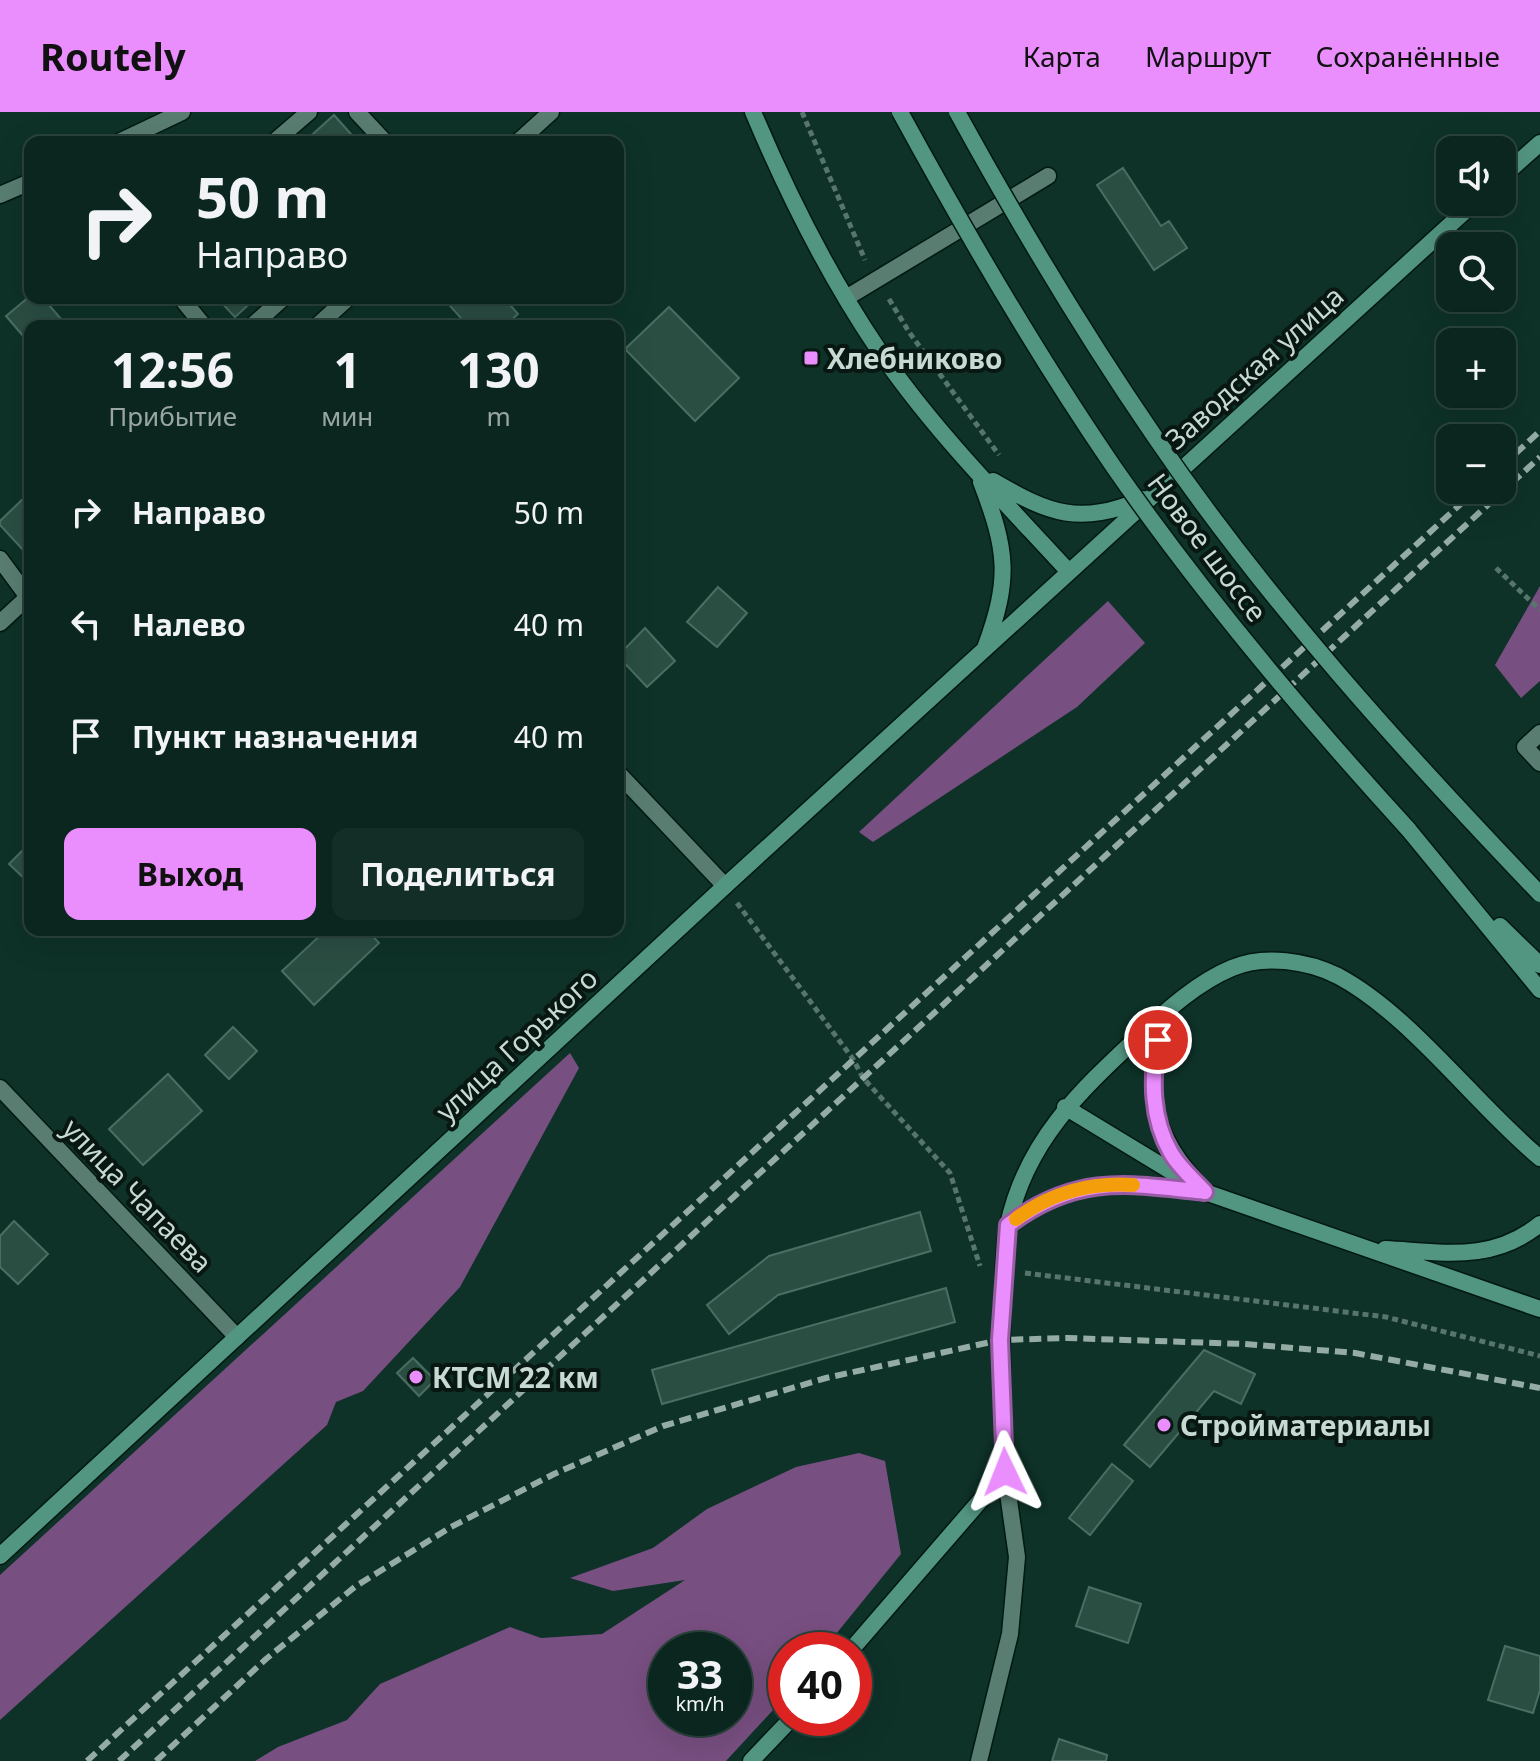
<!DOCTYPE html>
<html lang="ru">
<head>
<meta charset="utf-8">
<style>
  :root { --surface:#0a261e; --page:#132e27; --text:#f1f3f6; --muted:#99a5a4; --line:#2a433c; --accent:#ea8dfd }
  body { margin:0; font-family:"Noto Sans",sans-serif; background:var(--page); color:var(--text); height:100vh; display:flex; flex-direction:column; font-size:30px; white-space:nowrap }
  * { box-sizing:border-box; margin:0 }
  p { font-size:26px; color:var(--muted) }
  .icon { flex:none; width:44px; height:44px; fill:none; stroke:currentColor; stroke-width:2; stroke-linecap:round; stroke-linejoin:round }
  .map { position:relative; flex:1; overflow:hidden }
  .side { position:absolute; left:24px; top:208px; width:600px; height:616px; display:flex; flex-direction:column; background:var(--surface); border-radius:16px; box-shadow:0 8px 32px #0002,0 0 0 2px var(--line) }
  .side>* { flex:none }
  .banner { position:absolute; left:24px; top:24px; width:600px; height:168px; border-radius:16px; box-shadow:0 8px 32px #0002,0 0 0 2px var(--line); background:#0a261e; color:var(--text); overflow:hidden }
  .tools { position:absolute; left:1436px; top:24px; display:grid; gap:16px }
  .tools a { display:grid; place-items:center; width:80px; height:80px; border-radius:16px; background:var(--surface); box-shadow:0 8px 32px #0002,0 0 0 2px var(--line); font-size:40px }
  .speed { position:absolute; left:648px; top:1520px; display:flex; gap:16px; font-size:40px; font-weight:700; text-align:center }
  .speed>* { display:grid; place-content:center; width:104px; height:104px; border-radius:50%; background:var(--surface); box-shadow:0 8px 32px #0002,0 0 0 2px var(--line); line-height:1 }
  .speed small { font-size:20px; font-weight:400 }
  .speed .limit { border:12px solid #d22; background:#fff; color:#111 }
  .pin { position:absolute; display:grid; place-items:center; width:68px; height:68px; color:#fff; margin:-34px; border:4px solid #fff; border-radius:50%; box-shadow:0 2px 8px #0007 }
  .me { position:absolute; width:88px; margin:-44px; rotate:358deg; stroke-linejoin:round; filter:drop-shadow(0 0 6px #0008) }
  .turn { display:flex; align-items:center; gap:28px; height:168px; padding:0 40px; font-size:36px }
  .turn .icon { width:104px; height:104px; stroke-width:2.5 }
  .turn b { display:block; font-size:56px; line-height:68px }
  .eta { display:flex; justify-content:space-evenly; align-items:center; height:136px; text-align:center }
  .eta b { font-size:48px; font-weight:700; line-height:56px }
  .primary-button { display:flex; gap:16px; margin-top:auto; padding:16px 40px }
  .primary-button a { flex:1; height:92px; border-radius:16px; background:var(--accent); color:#111; font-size:32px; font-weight:700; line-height:92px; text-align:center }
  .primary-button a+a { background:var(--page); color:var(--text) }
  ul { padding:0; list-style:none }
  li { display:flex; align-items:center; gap:24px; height:112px; padding:0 40px }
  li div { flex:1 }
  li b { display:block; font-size:30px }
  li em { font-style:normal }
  header { display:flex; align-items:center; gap:48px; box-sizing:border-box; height:112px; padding:0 40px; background:var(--accent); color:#111 }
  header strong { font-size:38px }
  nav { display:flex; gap:44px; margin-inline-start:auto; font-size:28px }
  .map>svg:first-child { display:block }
</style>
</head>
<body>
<header>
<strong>Routely</strong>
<nav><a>Карта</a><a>Маршрут</a><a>Сохранённые</a></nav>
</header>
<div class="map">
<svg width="1540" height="1649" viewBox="0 0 1540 1649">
  <rect width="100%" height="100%" fill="#0e3228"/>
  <path fill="#784f81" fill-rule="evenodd" d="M1540,474V569L1521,586L1495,553Z
    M1108,489L1145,531L1077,595L873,730L859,720Z
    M570,941L579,956L460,1175L363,1279L336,1290L327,1313L0,1608V1463Z
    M859,1341L885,1349L901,1442L823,1538H786V1584L726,1649H255L278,1635L347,1608L380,1572L510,1515L541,1526L602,1522L685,1468L613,1479L570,1466L653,1436L707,1397L796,1355ZM666,1538H734V1606H666Z"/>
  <path fill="#2b4e43" stroke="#4a6e62" stroke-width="2" d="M334,3L358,30H304Z
    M1123,56L1161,114L1169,109L1187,136L1154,158L1097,73Z
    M30,184L43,186L67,214H30V232L6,204Z
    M217,186H256L235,205Z
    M443,186H504L518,202L505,214H468Z
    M669,195L739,266L695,309L625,237Z
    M26,384L30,388V435L25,440L0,413V409Z
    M718,475L747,501L717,535L687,510Z
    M645,516L675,549L647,575L618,544Z
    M30,731V772L9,752Z
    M326,818H367L379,831L314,893L282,859Z
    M233,915L257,939L229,967L205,943Z
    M168,962L202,999L143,1053L109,1017Z
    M920,1100L931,1139L778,1183L729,1222L707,1193L769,1144Z
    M14,1109L48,1142L18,1172L0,1155V1124Z
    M946,1176L955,1210L662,1292L652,1258Z
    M1204,1238L1255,1262L1241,1292L1214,1279L1150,1355L1124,1333Z
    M413,1246L435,1268L419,1284L397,1261Z
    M1112,1352L1133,1369L1090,1423L1069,1406Z
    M1089,1475L1141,1492L1128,1531L1076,1514Z
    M1505,1534L1540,1544V1578L1533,1601L1488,1588Z
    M1059,1627L1107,1643L1106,1649H1052Z"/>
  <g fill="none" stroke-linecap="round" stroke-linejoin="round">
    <g stroke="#001911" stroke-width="19">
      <path id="lane" d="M357,0L385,30
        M119,30L182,0
        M274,30L309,0
        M0,83L30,70
        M181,186L204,214
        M846,186L1048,64
        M252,214L283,186
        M0,447L28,485
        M1540,621L1525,635L1540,651
        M618,661L725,774"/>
    </g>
    <g stroke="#001911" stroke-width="19">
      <path id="street" d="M518,30L551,0
        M317,214L348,186
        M0,511L30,483
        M0,976L237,1225
        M979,1649L1010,1522L1017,1445L1005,1360"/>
    </g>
    <g stroke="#001911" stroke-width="19">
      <path id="secondary" d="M753,0C788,83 828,163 878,237C933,318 1003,388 1069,460
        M1502,65L1540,31
        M993,369C1050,402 1079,414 1143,387
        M981,370C1007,438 1011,466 985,536
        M1408,717L1540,878
        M1500,814L1540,853
        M1169,900C1143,965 1147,1015 1194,1067
        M1065,995L1205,1080L1540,1197
        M1009,1113C1074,1063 1123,1071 1199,1079
        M1385,1137C1443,1140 1492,1151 1540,1112
        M0,1444L725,774L1475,90
        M851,1538L1005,1360C1003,1300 1000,1240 1003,1179C1004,1157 1004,1134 1008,1113C1026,1029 1080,979 1140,923C1167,898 1198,870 1232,856C1264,842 1308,849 1338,864C1411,903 1475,992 1540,1046
        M751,1649L792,1606"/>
    </g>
    <path stroke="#58756c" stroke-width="5" stroke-dasharray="6 4" stroke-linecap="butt" d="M802,0L865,148
      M889,187L909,220L999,343
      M1496,456L1540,498
      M737,791L853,947L863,966L950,1061L980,1154
      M1025,1161L1386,1205L1540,1244"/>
    <use href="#lane" stroke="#597e71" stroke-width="16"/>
    <use href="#street" stroke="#597e71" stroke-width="16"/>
    <use href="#secondary" stroke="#529581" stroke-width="16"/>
    <path stroke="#95aca5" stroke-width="6" stroke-dasharray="12 6" stroke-linecap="butt" d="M1502,354L1540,319
      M87,1649L1476,378
      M119,1649L1540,345
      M156,1649L266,1547L356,1474L451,1415L554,1362L663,1314L826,1266L1000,1228L1068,1226L1245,1232L1355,1241L1540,1276"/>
    <g stroke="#001911" stroke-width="19" stroke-linecap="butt">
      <path id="secondary-bridge" d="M900,0C966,121 1035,240 1113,354C1202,482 1303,602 1408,717
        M957,0C1018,111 1083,220 1155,325C1268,490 1402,638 1540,782"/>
    </g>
    <use href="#secondary-bridge" stroke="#529581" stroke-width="16"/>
  </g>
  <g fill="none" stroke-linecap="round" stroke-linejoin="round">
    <g stroke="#985ca4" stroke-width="20">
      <path id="route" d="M1005,1360L1000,1228L1008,1113C1076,1062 1126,1071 1205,1080C1194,1068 1179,1055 1171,1041C1151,1006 1151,967 1158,928"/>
    </g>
    <use href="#route" stroke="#ea8dfd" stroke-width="14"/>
    <path stroke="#f59e0b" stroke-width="14" d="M1016,1107C1050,1081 1091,1070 1133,1073"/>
  </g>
  <g fill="#ea8dfd" stroke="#081712" stroke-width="3">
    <rect x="803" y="238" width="16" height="16" rx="4"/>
    <circle cx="416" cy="1265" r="8"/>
    <circle cx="1164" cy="1313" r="8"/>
  </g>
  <g text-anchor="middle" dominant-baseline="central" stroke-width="8" stroke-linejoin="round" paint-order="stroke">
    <g font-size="28" font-weight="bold" fill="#c6d9d2" stroke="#081712" text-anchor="start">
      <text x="827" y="246">Хлебниково</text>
      <text x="432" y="1265">КТСМ 22 км</text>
      <text x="1180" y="1313">Стройматериалы</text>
    </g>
    <g font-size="28" fill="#c6d9d2" stroke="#081712">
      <text transform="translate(1254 255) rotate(-42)">Заводская улица</text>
      <text transform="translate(1208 435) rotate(53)">Новое шоссе</text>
      <text transform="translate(516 932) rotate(-43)">улица Горького</text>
      <text transform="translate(138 1083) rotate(46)">улица Чапаева</text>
    </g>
  </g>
</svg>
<div class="tools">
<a><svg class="icon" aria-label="sound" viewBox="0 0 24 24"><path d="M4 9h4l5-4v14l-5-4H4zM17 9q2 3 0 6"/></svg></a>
<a><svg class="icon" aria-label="search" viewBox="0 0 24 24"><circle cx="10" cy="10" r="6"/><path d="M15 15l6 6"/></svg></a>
<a>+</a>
<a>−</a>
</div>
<div class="speed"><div>33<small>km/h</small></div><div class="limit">40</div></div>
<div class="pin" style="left:1158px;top:928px;background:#d93025"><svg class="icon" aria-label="arrive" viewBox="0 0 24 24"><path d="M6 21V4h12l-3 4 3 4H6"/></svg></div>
<svg class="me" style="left:1005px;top:1360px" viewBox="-20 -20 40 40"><path d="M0-17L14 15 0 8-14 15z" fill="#ea8dfd" stroke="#fff" stroke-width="4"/></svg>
<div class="banner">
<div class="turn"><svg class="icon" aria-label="right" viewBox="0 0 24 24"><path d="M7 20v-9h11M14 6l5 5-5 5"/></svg><div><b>50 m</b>Направо</div></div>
</div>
<section class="side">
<div class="eta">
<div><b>12:56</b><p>Прибытие</p></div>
<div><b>1</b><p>мин</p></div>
<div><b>130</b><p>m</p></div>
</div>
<ul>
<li><svg class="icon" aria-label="right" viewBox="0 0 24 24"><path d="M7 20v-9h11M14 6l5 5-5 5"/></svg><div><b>Направо</b></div><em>50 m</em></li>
<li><svg class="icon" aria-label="left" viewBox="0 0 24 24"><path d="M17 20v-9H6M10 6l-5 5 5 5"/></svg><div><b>Налево</b></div><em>40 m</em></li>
<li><svg class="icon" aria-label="arrive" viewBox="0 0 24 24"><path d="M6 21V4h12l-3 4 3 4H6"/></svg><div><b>Пункт назначения</b></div><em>40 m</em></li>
</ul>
<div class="primary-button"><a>Выход</a><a>Поделиться</a></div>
</section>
</div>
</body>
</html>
